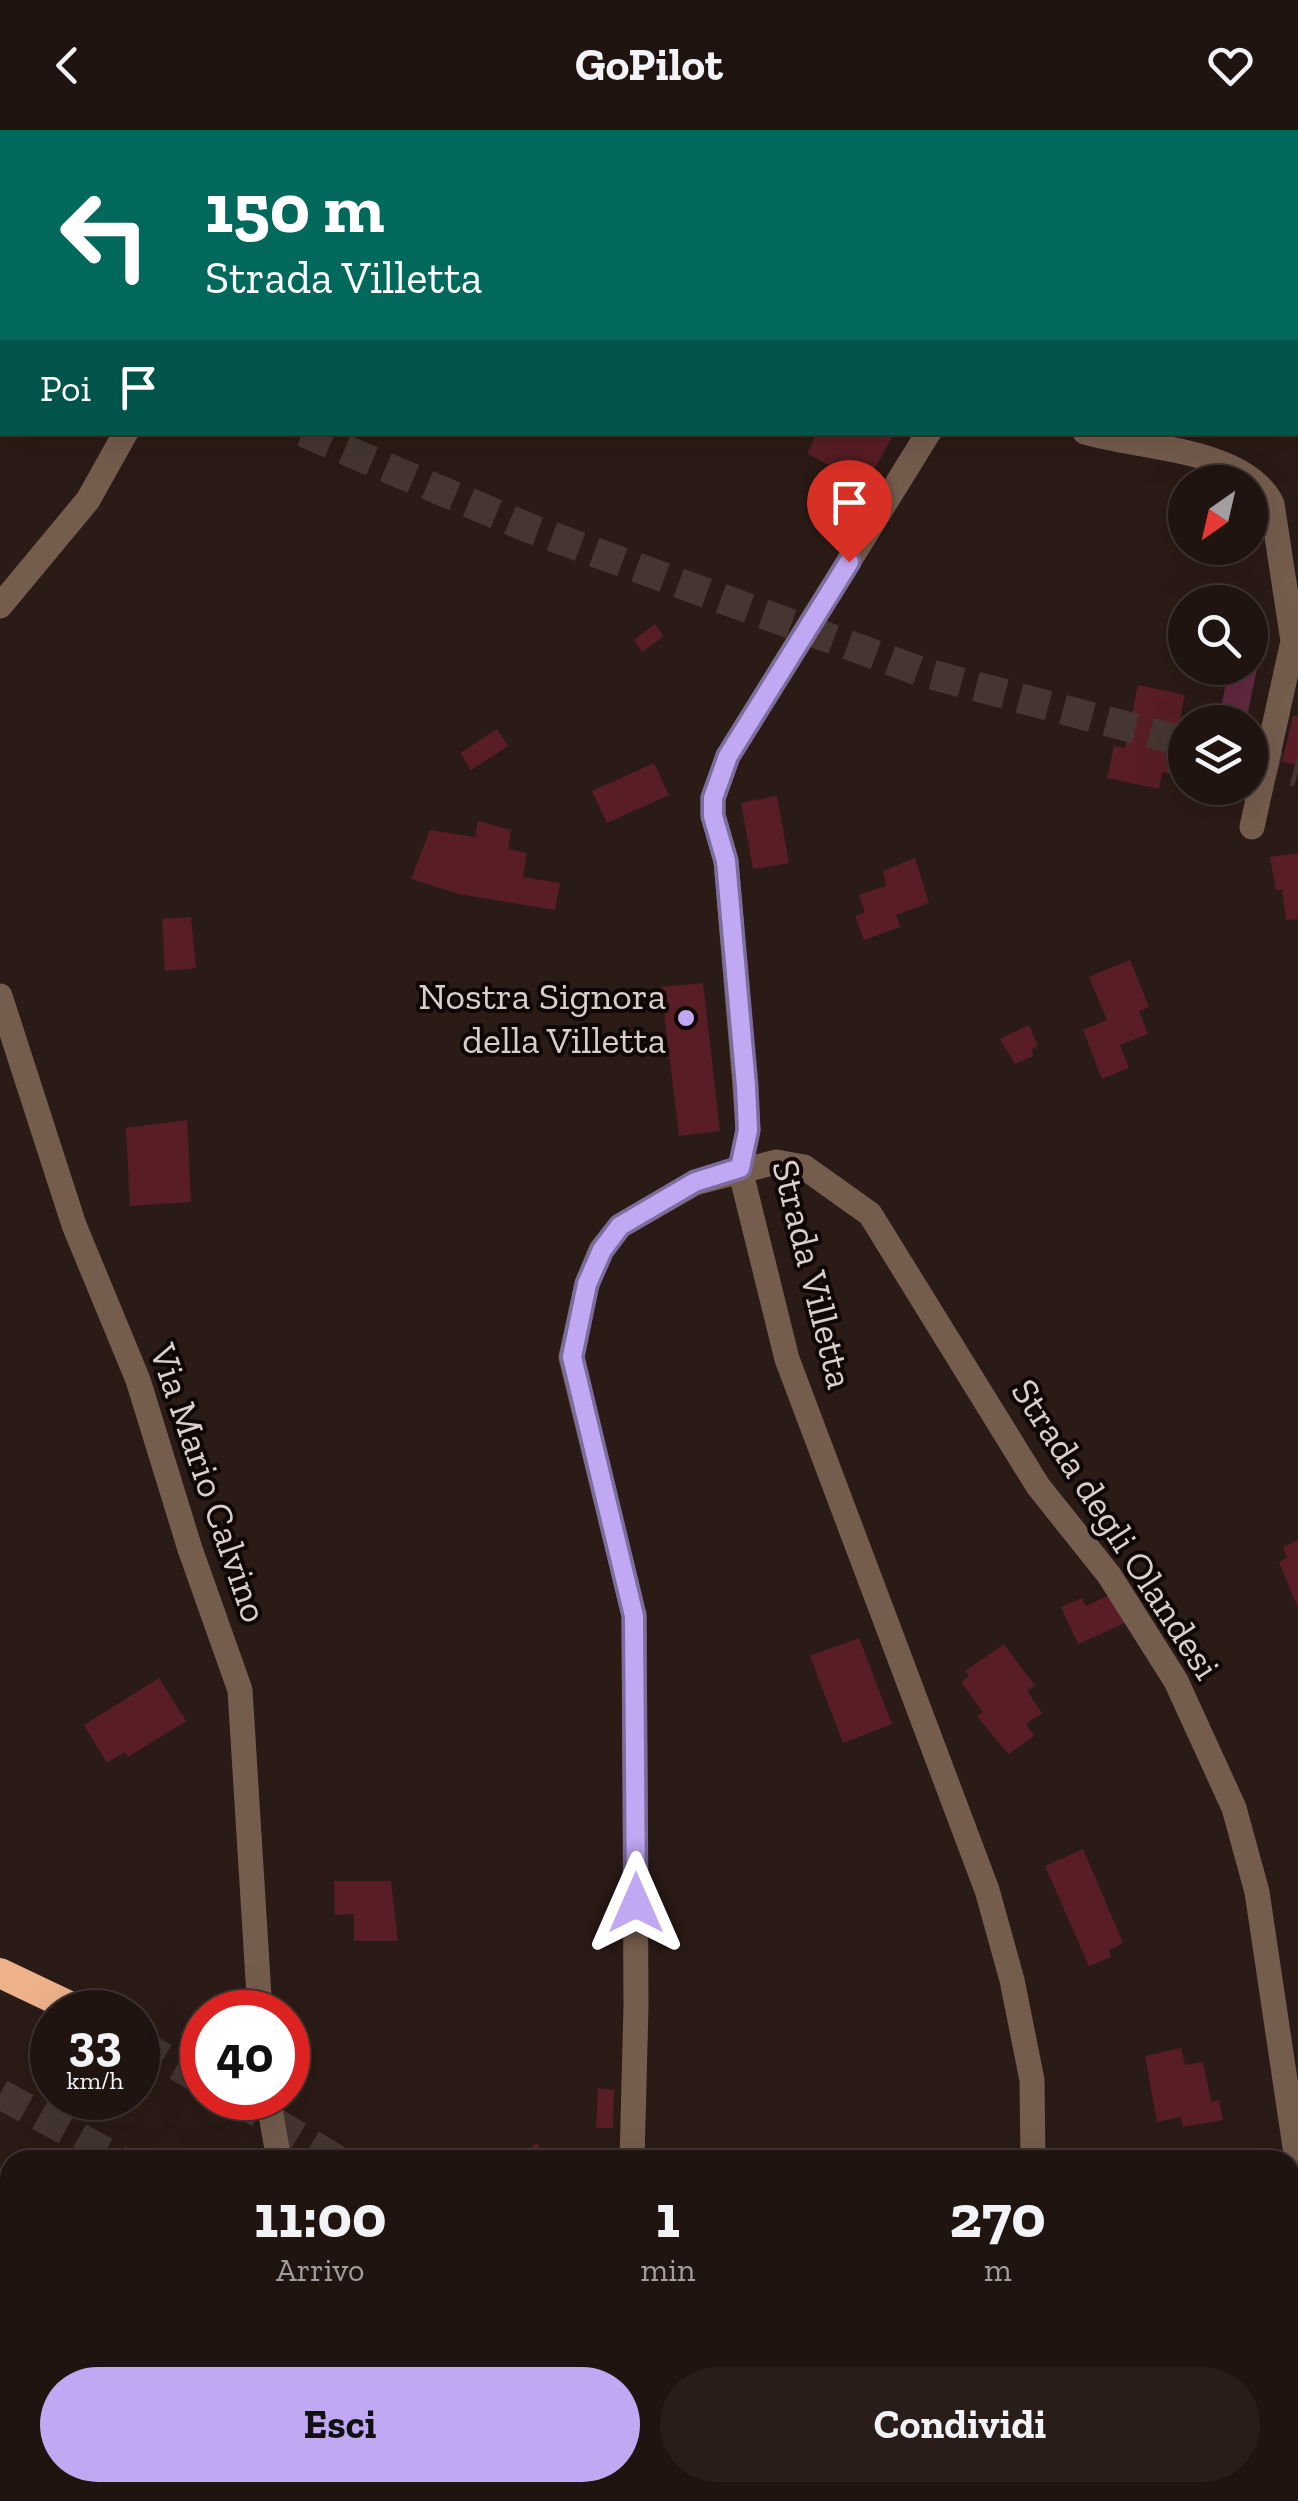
<!DOCTYPE html>
<html lang="it">
<head>
<meta charset="utf-8">
<style>
  :root { --surface:#201410; --page:#281d19; --text:#f1f3f6; --muted:#a29e9f; --line:#3d3330; --accent:#c1a8f3 }
  body { margin:0; font-family:"Zilla Slab",serif; background:var(--page); color:var(--text); height:100vh; display:flex; flex-direction:column; font-size:38px; white-space:nowrap }
  * { box-sizing:border-box; margin:0 }
  p { font-size:32px; color:var(--muted) }
  .icon { flex:none; width:55px; height:55px; fill:none; stroke:currentColor; stroke-width:2; stroke-linecap:round; stroke-linejoin:round }
  .map { position:relative; flex:1; overflow:hidden }
  .side { position:absolute; left:0px; top:2020px; width:1300px; height:352px; display:flex; flex-direction:column; background:var(--surface); border-radius:30px 30px 0 0; box-shadow:0 10px 40px #0002,0 0 0 2px var(--line) }
  .side>* { flex:none }
  .guide { position:absolute; left:0px; top:0px; width:1300px; height:305px; box-shadow:0 10px 40px #0002,0 0 0 2px var(--line); background:#00695c; color:#fff; overflow:hidden }
  .needle { width:65px; rotate:214deg }
  .tools { position:absolute; left:1168px; top:335px; display:grid; gap:20px }
  .tools a { display:grid; place-items:center; width:100px; height:100px; border-radius:50%; background:var(--surface); box-shadow:0 10px 40px #0002,0 0 0 2px var(--line); font-size:50px }
  .speed { position:absolute; left:30px; top:1860px; display:flex; gap:20px; font-size:50px; font-weight:700; text-align:center }
  .speed>* { display:grid; place-content:center; width:130px; height:130px; border-radius:50%; background:var(--surface); box-shadow:0 10px 40px #0002,0 0 0 2px var(--line); line-height:1 }
  .speed small { font-size:25px; font-weight:400 }
  .speed .limit { border:15px solid #d22; background:#fff; color:#111 }
  .pin { position:absolute; display:grid; place-items:center; width:85px; height:85px; color:#fff; margin:-102px -42px; border-radius:50% 50% 50% 0; rotate:-45deg; box-shadow:0 0 10px #0007 }
  .pin .icon { rotate:45deg }
  .me { position:absolute; width:110px; margin:-55px; rotate:0deg; stroke-linejoin:round; filter:drop-shadow(0 0 8px #0008) }
  .turn { display:flex; align-items:center; gap:35px; height:210px; padding:0 40px; font-size:45px }
  .turn .icon { width:130px; height:130px; stroke-width:2.5 }
  .turn b { display:block; font-size:70px; line-height:85px }
  .then { display:flex; align-items:center; height:95px; padding:0 40px; background:#0003; gap:20px; font-size:38px }
  .eta { display:flex; justify-content:space-evenly; align-items:center; height:170px; text-align:center }
  .eta b { font-size:60px; font-weight:800; line-height:70px }
  .primary-button { display:flex; gap:20px; margin-top:auto; padding:20px 40px }
  .primary-button a { flex:1; height:115px; border-radius:60px; background:var(--accent); color:#111; font-size:40px; font-weight:800; line-height:115px; text-align:center }
  .primary-button a+a { background:var(--page); color:var(--text) }
  header { display:flex; justify-content:space-between; align-items:center; height:130px; padding:0 40px; background:var(--surface); font-size:45px; font-weight:800 }
  .map>svg:first-child { display:block }
</style>
</head>
<body>
<header><svg class="icon" aria-label="back" viewBox="0 0 24 24"><path d="M15 5l-7 7 7 7"/></svg>GoPilot<svg class="icon" aria-label="heart" viewBox="0 0 24 24"><path d="M12 20l-8-8c-3-5 5-10 8-4 3-6 11-1 8 4z"/></svg></header>
<div class="map">
<svg width="1298" height="2371" viewBox="0 0 1298 2371">
  <rect width="100%" height="100%" fill="#2b1b16"/>
  <path fill="#622940" d="M1250,523L1251,532L1258,534L1246,592L1219,587L1229,538H1250Z"/>
  <path fill="#591e25" d="M818,302H895L869,348L857,341L853,349L807,323Z
    M655,494L664,506L642,522L634,510Z
    M1138,555L1185,565L1180,587L1188,588L1176,645L1162,642L1159,659L1107,648L1114,616L1125,618Z
    M1293,586H1298V635L1282,632Z
    M497,599L508,616L471,640L460,623Z
    M654,633L669,665L607,693L592,661Z
    M777,666L789,733L753,739L741,673Z
    M478,691L511,700L508,719L527,723L523,747L560,753L555,780L459,764L411,749L430,700L475,707Z
    M1298,723V789L1286,790L1282,759L1276,761L1270,727Z
    M915,728L929,773L896,785L900,797L864,810L855,786L865,782L859,765L886,756L883,741Z
    M191,787L196,838L165,841L162,789Z
    M1130,830L1149,877L1139,881L1148,904L1120,915L1129,938L1102,949L1083,900L1107,890L1089,847Z
    M703,853L720,1001L679,1006L661,857Z
    M1029,895L1038,916L1032,919L1033,926L1015,934L1000,909Z
    M187,990L191,1072L130,1076L126,998Z
    M1298,1410V1478L1279,1432L1287,1428L1283,1417Z
    M1114,1463L1127,1492L1078,1514L1061,1477L1082,1468L1086,1476Z
    M859,1508L892,1594L843,1613L810,1526Z
    M1004,1514L1035,1556L1027,1561L1042,1583L1026,1594L1034,1606L1008,1624L977,1586L983,1582L961,1552L969,1546L965,1541Z
    M159,1548L186,1591L128,1627L125,1622L107,1633L84,1595Z
    M1083,1719L1123,1813L1109,1820L1111,1827L1089,1836L1045,1736Z
    M334,1751H391L398,1811H354V1784L335,1785Z
    M1181,1918L1185,1935L1203,1932L1211,1972L1219,1970L1223,1990L1183,1997L1181,1987L1157,1992L1145,1926Z
    M598,1958L614,1960L613,1998H596Z
    M537,2013L549,2030H513Z
    M10,2096V2205L0,2206V2097Z"/>
  <g fill="none" stroke-linecap="round" stroke-linejoin="round">
    <path stroke="#453631" stroke-width="30" stroke-dasharray="30 15" stroke-linecap="butt" d="M0,174L2,175
      M303,302L529,398L922,542L1185,612
      M1250,629L1298,642
      M138,1913L202,1950
      M0,1964L120,2030
      M234,1968L337,2030
      M636,2362L648,2371
      M818,2362L829,2371"/>
    <path stroke="#755d4d" stroke-width="25" d="M230,2L232,0
      M1090,2L1093,0
      M0,129H2
      M929,302L728,626L713,668V685L726,731L745,956L748,1000L740,1039L787,1229L987,1760L1012,1850L1032,1950L1033,2030
      M1085,302C1141,319 1245,318 1272,374L1293,511L1252,697
      M0,476L88,370L126,302
      M0,866L74,1095L138,1250L190,1419L240,1560L260,1882
      M268,1968L279,2030
      M632,2030L636,1876L634,1485L571,1227L587,1154L601,1120L620,1096L695,1053L776,1032L804,1037L870,1084L1038,1356L1109,1445L1176,1551L1234,1678L1257,1762L1298,2037
      M0,2289L10,2284
      M1021,2371L1022,2362"/>
    <path stroke="#eeb28b" stroke-width="30" d="M0,1843L82,1882"/>
  </g>
  <g fill="none" stroke-linecap="round" stroke-linejoin="round">
    <g stroke="#7d6d9e" stroke-width="25">
      <path id="route" d="M636,1773L634,1486L572,1227L587,1154L602,1120L620,1096L695,1052L740,1038L748,1000L746,956L726,731L713,686V668L728,626L849,432"/>
    </g>
    <use href="#route" stroke="#c1a8f3" stroke-width="18"/>
  </g>
  <circle fill="#c1a8f3" stroke="#0f0706" stroke-width="4" cx="686" cy="888" r="10"/>
  <g text-anchor="middle" dominant-baseline="central" stroke-width="8" stroke-linejoin="round" paint-order="stroke">
    <g font-size="38" fill="#dacecb" stroke="#0f0706" text-anchor="end">
      <text x="666" y="866">Nostra Signora<tspan x="666" dy="44">della Villetta</tspan></text>
    </g>
    <g font-size="38" fill="#dacecb" stroke="#0f0706">
      <text transform="translate(813 1144) rotate(76)">Strada Villetta</text>
      <text transform="translate(209 1353) rotate(71)">Via Mario Calvino</text>
      <text transform="translate(1116 1399) rotate(57)">Strada degli Olandesi</text>
    </g>
  </g>
</svg>
<div class="tools">
<a><svg class="needle" viewBox="-14 -14 28 28"><path d="M0-13l5 13h-10z" fill="#e53935"/><path d="M0 13l5-13h-10z" fill="#a29e9f"/></svg></a>
<a><svg class="icon" aria-label="search" viewBox="0 0 24 24"><circle cx="10" cy="10" r="6"/><path d="M15 15l6 6"/></svg></a>
<a><svg class="icon" aria-label="layers" viewBox="0 0 24 24"><path d="M12 4l9 5-9 5-9-5zM3 14l9 5 9-5"/></svg></a>
</div>
<div class="speed"><div>33<small>km/h</small></div><div class="limit">40</div></div>
<div class="pin" style="left:849px;top:432px;background:#d93025"><svg class="icon" aria-label="arrive" viewBox="0 0 24 24"><path d="M6 21V4h12l-3 4 3 4H6"/></svg></div>
<svg class="me" style="left:636px;top:1773px" viewBox="-20 -20 40 40"><path d="M0-17L14 15 0 8-14 15z" fill="#c1a8f3" stroke="#fff" stroke-width="4"/></svg>
<div class="guide">
<div class="turn"><svg class="icon" aria-label="left" viewBox="0 0 24 24"><path d="M17 20v-9H6M10 6l-5 5 5 5"/></svg><div><b>150 m</b>Strada Villetta</div></div>
<div class="then">Poi<svg class="icon" aria-label="arrive" viewBox="0 0 24 24"><path d="M6 21V4h12l-3 4 3 4H6"/></svg></div>
</div>
<section class="side">
<div class="eta">
<div><b>11:00</b><p>Arrivo</p></div>
<div><b>1</b><p>min</p></div>
<div><b>270</b><p>m</p></div>
</div>
<div class="primary-button"><a>Esci</a><a>Condividi</a></div>
</section>
</div>
</body>
</html>
